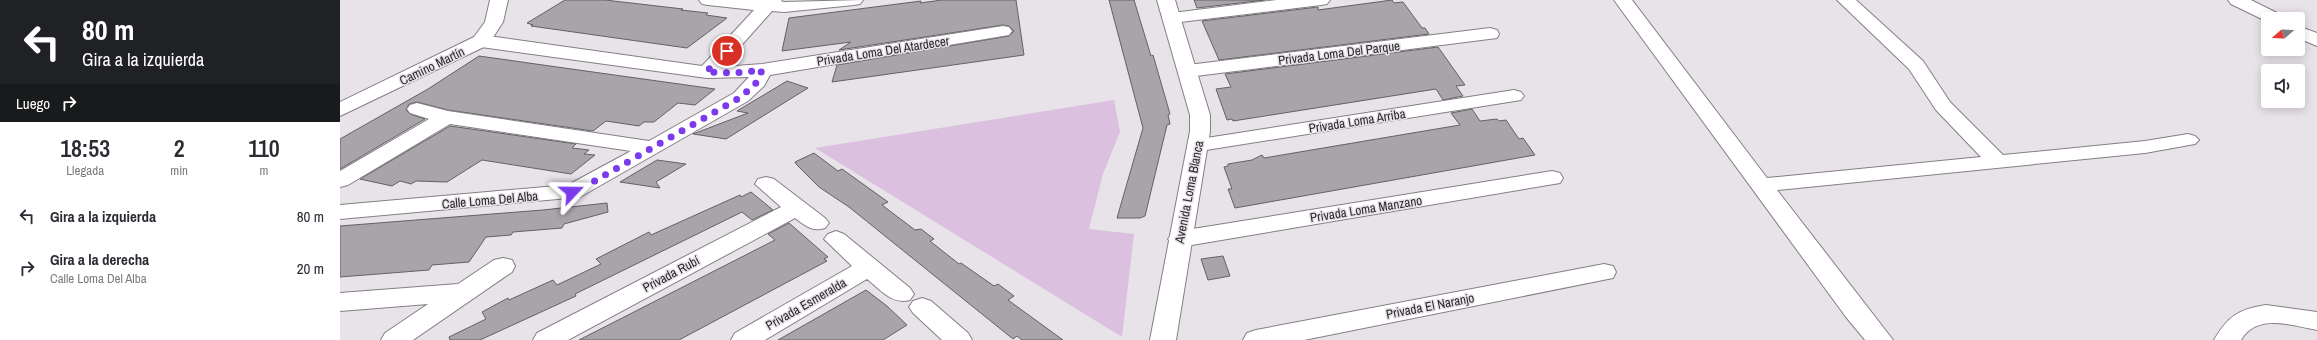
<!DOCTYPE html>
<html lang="es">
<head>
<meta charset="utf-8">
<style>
  :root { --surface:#fff; --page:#f7f7f7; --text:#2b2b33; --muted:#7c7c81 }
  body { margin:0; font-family:"Archivo Narrow",sans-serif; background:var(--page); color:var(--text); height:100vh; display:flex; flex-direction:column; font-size:15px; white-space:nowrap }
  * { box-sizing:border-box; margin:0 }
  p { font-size:13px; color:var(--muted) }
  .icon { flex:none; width:22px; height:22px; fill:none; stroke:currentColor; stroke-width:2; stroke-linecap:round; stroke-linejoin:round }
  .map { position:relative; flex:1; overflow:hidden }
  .drawer { display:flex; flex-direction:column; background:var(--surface); width:340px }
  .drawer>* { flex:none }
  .hud { background:#202124; color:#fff; overflow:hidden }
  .needle { width:26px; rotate:251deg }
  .buttons { position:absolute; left:1921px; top:12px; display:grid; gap:8px }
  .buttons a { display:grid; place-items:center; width:44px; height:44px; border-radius:4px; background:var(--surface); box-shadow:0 2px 10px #0003; font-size:20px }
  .pin { position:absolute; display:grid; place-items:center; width:34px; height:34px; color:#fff; margin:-17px; border:2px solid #fff; border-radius:50%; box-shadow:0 1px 4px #0007 }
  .me { position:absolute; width:44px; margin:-22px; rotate:67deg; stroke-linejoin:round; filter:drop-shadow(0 0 3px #0008) }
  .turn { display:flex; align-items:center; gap:14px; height:84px; padding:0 16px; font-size:18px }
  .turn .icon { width:52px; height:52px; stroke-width:2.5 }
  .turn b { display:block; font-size:28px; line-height:34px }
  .then { display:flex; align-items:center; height:38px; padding:0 16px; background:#0003; gap:8px; font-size:15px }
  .eta { display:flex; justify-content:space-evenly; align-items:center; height:68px; text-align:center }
  .eta b { font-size:24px; font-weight:600; line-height:28px }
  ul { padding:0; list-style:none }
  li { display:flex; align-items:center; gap:12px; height:52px; padding:0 16px }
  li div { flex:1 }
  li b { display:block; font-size:15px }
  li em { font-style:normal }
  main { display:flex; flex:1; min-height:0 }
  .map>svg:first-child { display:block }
</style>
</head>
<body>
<main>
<section class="drawer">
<div class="hud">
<div class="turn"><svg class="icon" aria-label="left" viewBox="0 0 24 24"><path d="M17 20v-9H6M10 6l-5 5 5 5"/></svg><div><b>80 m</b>Gira a la izquierda</div></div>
<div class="then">Luego<svg class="icon" aria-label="right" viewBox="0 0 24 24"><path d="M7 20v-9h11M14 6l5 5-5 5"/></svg></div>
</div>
<div class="eta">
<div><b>18:53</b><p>Llegada</p></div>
<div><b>2</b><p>min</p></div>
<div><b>110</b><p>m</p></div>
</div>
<ul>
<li><svg class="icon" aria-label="left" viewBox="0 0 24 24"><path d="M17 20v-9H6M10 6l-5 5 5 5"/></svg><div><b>Gira a la izquierda</b></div><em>80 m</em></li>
<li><svg class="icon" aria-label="right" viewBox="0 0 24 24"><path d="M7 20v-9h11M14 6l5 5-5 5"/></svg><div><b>Gira a la derecha</b><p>Calle Loma Del Alba</p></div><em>20 m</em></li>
</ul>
</section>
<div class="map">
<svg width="1977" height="340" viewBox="0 0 1977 340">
  <rect width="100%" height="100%" fill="#e8e2e9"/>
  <path fill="#dbc0e0" d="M774,100L780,132L763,174L749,229L794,234L782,337L475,148Z"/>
  <path fill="#a9a4aa" stroke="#656066" d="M225,0H265L343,9L341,10L368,13L366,15L387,18L347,48L191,26L193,25L187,23Z
    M602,0H676L684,55L492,82L497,65L669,36L674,31L669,26L663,25L499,50L511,42L442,51L449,18L581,1L580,3Z
    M769,0H794L811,56L813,55L830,114L828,115L830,124L827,125L805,216L800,218H777L803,128Z
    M854,0H925L857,8Z
    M1052,0L1054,3L1063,2L1082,28H1085L1089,34L879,60L862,21L978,7V10Z
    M1098,47L1125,85L1116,86L1123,96L1103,100L1096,89L893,121L892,119L887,120L876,89L891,87L885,74Z
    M139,56L217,67L375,89L355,105L338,103L314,122H304L299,126L266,121L253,131L108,110L77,102L69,104L66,110L70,114L85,119L0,169V139L88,89Z
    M447,81L468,88L386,139L353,134L408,113L397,111Z
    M1132,109L1140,121L1157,119L1159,121L1166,120L1179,139L1183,138L1195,155L895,208L888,189H892L884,167L888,166V164L912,160L922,155L924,158L1120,125L1111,113Z
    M110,126L236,144L232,148L249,150L244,154L255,155L231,174L142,160L107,182L76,181L71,184L60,181L52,186L20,179Z
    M474,153L498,171L502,169L548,202L542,205L575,230L581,229L594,239L590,241L619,264L621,263L654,286L658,284L674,296L668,300L723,340H682L677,336L673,339L509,207L479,187L456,164L455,162Z
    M317,160L346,164L316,182L320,188L280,182Z
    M411,192L433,210L412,220L402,212L235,294L236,296L140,340H110L109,337L146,319L142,312L168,298L169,300L213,280L217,285L261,264L256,259L309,232L311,235L400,195L401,197Z
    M267,203L268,212L224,224L222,228L173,232L171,235L146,237L129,262L92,265L89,270L0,277V226L203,210Z
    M449,223L488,257L484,259L487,261L339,340H239L435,240L428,234Z
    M883,256L890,276L868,280L861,259Z
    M526,290L547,306L567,325L543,340H438Z"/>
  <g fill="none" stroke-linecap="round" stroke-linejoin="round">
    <g stroke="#847e85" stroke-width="2">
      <path id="minor" d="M359,0H442L441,1L444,2L523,0L520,4L514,5L444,12L432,11L382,67L422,64L663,26L669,27L672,31L669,35L663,36L430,75L424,86L408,101L240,197L0,219V205L228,185L291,151L110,124L8,185L0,187V171L89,119L70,113L67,109L70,105L77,103L108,111L309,141L394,93L409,77L367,78L141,47L134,45L132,41L134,37L141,35L362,66L414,10L368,5L362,4Z
        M937,0H990L987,4L981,5L832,23L826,22L823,18L826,14L832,13Z
        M1274,0H1292L1427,178L1641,157L1596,110L1569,69L1497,0H1516L1583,61L1610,102L1663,155L1805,141L1848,134L1855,136L1859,140L1855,144L1805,153L1437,190L1553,340H1525L1506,317Z
        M1888,0H1911L1941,15L1944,19H1928V22L1891,4Z
        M1958,26L1977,33V46L1958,38Z
        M1150,28L1157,30L1159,34L1157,38L848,77L841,75L838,71L841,67L848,65Z
        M1174,90L1181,92L1184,96L1181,100L860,151L852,150L849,145L852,140L860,139Z
        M1212,171L1220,173L1223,178L1220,183L840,247L832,244L828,239L832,234L840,231Z
        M426,177L434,179L485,218L489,223L485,228C472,232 466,226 455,218L228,340H193L197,333L441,207L415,184L418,179Z
        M496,231L504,234L570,288L574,294L570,300C552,305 541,290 527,279L425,340H391L395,333L512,266L484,239L488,234Z
        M163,258L172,260L175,266L172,272L73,340H41L45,333L88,304L0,311V293L118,284L154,260Z
        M1264,264L1273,266L1276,272L1273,278L964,340H903L907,333L916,330Z
        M582,298L591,301L628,333L632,340H602L573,313L569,307L573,301Z
        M1926,305L1977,312V330C1951,325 1917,313 1901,340H1874C1888,316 1899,309 1926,305Z"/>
    </g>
    <g stroke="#847e85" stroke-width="2">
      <path id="tertiary" d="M150,0H168L163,22L148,45L0,116V102L134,37L145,22Z
        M817,0H835L870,115V131L836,340H810L850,131V115Z"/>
    </g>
    <use href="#minor" fill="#fff" fill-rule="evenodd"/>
    <use href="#tertiary" fill="#fff" fill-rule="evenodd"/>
  </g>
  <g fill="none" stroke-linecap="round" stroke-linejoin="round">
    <path stroke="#7c3aed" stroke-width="7" stroke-dasharray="0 12.6" d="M232,192L244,187L401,97L417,82L422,70L395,73L366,72L387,51"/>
  </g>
  <g text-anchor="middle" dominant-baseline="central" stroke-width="3" stroke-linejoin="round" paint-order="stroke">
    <g font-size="13" fill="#2b292b" stroke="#e8e2e9">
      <text transform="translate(543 51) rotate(-9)">Privada Loma Del Atardecer</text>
      <text transform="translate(999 53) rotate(-7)">Privada Loma Del Parque</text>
      <text transform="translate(92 66) rotate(-26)">Camino Martín</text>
      <text transform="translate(1017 121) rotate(-9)">Privada Loma Arriba</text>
      <text transform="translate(849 192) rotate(-79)">Avenida Loma Blanca</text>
      <text transform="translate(150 200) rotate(-5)">Calle Loma Del Alba</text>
      <text transform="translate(1026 209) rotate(-9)">Privada Loma Manzano</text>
      <text transform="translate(331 274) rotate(-28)">Privada Rubí</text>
      <text transform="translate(466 304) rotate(-30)">Privada Esmeralda</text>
      <text transform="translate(1090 306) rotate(-11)">Privada El Naranjo</text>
    </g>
  </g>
</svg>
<div class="buttons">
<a><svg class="needle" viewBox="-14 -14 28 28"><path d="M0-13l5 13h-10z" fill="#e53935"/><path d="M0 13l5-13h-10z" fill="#7c7c81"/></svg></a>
<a><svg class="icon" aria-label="sound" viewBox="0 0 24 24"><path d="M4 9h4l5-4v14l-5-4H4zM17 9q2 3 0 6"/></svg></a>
</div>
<div class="pin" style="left:387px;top:51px;background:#d93025"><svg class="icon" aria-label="arrive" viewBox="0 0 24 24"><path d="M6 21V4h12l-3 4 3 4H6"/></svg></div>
<svg class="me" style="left:232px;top:192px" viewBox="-20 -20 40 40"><path d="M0-17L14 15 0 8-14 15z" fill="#7c3aed" stroke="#fff" stroke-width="4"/></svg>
</div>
</main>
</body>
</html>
